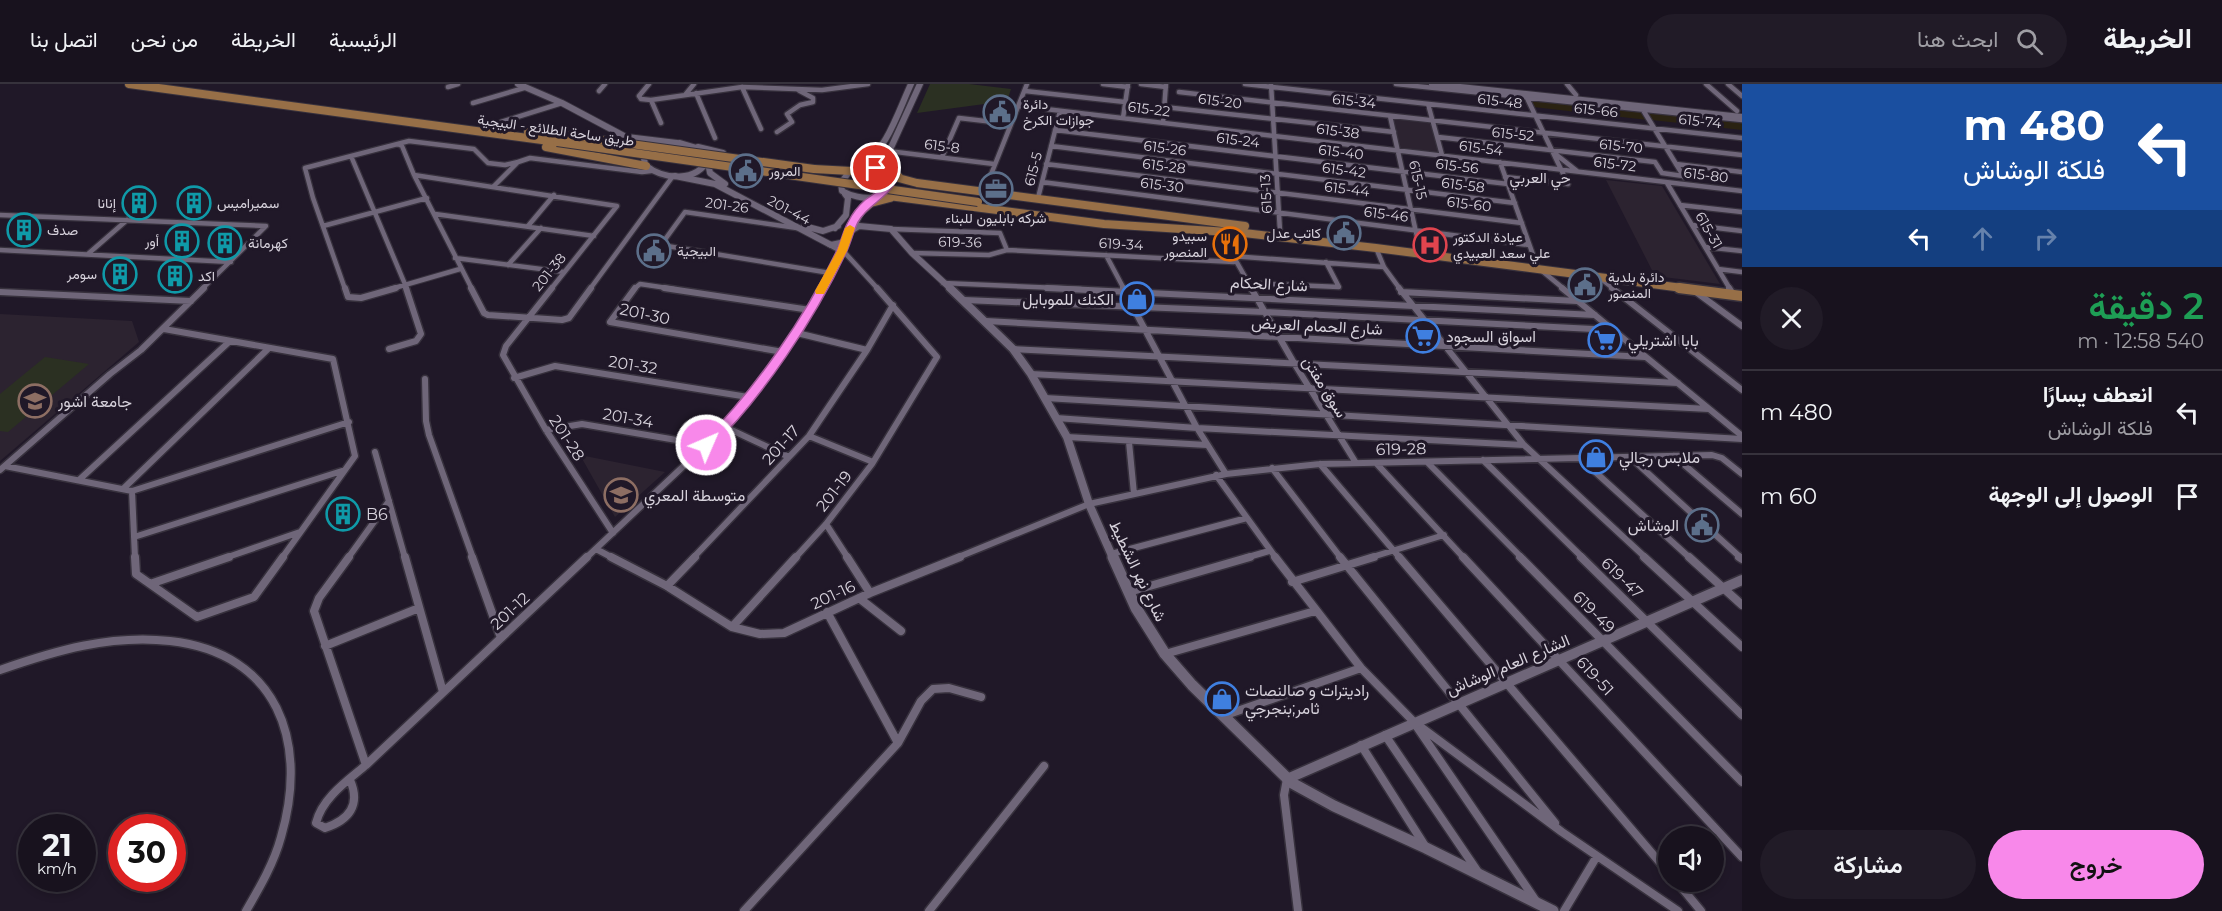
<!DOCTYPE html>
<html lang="ar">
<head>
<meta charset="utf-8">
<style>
  :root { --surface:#18121e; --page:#211b27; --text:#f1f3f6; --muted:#9f9ea4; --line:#36323c; --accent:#f888ea }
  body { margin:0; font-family:Montserrat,Vazirmatn,sans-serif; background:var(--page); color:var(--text); direction:rtl; height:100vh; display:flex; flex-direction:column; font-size:22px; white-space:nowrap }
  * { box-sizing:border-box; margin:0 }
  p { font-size:20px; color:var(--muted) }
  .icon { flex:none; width:33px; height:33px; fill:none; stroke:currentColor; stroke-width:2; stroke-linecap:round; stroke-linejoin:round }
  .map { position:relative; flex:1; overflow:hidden; direction:ltr }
  .side { display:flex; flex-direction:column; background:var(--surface); width:480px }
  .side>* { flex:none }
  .guide { background:#1a4fa0; color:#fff; overflow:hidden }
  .fabs { position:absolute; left:1658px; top:742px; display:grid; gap:12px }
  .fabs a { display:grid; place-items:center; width:66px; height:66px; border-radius:50%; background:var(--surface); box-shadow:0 3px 9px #0003,0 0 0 2px var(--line); font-size:30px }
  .speed { position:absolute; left:18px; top:730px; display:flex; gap:12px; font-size:30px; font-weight:700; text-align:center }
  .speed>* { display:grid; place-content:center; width:78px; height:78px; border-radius:50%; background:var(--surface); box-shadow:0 3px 9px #0003,0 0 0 2px var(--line); line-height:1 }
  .speed small { font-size:15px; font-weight:400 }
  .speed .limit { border:9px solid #d22; background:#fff; color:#111 }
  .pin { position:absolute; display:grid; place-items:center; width:51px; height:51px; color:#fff; margin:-26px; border:3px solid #fff; border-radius:50%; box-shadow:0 2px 6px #0007 }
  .me { position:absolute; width:66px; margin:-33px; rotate:45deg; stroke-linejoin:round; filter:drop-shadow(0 0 4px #0008) }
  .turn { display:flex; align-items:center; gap:21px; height:126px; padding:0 18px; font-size:27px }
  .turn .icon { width:78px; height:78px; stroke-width:2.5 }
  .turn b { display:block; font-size:42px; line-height:51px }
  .lanes { display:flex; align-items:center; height:57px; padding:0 18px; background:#0003; justify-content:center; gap:30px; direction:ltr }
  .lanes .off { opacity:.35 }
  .round { display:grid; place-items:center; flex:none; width:63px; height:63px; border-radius:32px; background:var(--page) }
  .overview { display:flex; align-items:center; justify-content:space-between; height:102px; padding:0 18px }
  h1 { font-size:36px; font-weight:600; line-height:45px; color:#1e9e55 }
  .action { display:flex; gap:12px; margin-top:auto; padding:12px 18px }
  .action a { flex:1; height:69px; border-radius:36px; background:var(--accent); color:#111; font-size:24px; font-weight:600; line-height:69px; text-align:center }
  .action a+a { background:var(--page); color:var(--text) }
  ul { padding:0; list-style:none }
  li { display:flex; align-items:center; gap:18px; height:84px; padding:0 18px; border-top:2px solid var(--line) }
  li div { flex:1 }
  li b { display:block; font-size:22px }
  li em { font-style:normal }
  header { display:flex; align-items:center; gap:36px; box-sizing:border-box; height:84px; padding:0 30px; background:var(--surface); border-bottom:2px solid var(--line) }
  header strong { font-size:28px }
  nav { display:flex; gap:33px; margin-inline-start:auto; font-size:21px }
  .search { width:420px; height:54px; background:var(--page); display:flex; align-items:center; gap:15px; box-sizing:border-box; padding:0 21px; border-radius:33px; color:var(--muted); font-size:22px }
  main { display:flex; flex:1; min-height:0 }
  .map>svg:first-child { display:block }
</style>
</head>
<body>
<header>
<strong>الخريطة</strong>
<div class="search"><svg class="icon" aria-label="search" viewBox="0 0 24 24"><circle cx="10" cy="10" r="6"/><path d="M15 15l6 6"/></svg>ابحث هنا</div>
<nav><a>الرئيسية</a><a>الخريطة</a><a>من نحن</a><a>اتصل بنا</a></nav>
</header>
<main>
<section class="side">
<div class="guide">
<div class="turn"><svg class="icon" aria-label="left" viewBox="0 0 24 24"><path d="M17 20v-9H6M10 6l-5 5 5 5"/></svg><div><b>480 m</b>فلكة الوشاش</div></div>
<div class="lanes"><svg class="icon" aria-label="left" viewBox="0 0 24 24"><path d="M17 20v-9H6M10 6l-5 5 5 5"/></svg><svg class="icon off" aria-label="ahead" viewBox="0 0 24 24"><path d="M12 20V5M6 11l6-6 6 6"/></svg><svg class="icon off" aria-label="right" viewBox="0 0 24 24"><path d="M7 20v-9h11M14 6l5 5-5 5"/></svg></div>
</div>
<div class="overview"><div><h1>2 دقيقة</h1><p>540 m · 12:58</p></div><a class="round"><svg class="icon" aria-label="close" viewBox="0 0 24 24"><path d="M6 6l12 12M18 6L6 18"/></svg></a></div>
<ul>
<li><svg class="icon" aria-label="left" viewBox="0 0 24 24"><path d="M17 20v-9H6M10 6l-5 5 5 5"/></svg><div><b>انعطف يسارًا</b><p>فلكة الوشاش</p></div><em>480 m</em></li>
<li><svg class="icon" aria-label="arrive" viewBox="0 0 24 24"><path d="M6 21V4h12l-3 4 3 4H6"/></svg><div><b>الوصول إلى الوجهة</b></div><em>60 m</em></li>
</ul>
<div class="action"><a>خروج</a><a>مشاركة</a></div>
</section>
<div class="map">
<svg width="1742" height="827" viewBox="0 0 1742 827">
  <rect width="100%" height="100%" fill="#201828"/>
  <path fill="#2a2212" d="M1530,15L1642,27L1648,36L1533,23Z
    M1647,27L1742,37V46L1652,36Z"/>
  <path fill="#2c2330" d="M1392,33L1430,37L1440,69L1400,65Z
    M1606,96L1662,102L1720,200L1655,192Z
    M0,230L132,237L139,258L0,377Z
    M580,371L665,388L615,433Z"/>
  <path fill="#2b3022" d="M930,0H969L1011,5L1007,17L917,29Z
    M45,273L89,280L8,348L0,347V310Z"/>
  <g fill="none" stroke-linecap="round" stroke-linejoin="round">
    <g stroke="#37313d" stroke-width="7">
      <path id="minor-far2" d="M649,0L639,12L641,15L651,16L742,3L822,6L868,0
        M1103,0L1128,3
        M1141,0L1166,3
        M1245,0L1742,54
        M1271,0L1280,147
        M1396,0L1742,36
        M1567,0L1576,11
        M1706,0L1737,27
        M1728,0L1742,12
        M448,3L458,0
        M742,3L761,45
        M599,7L605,0
        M1025,7L1125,18
        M1179,8L1742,71
        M696,9L715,54
        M685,11L694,0
        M1526,12L1568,100
        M651,16L661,39
        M473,19L524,4
        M1428,20L1442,71
        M1020,22L1742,107
        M1164,23L1394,48
        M1643,26L1684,93
        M1390,32L1420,166
        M1123,34L1128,0
        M501,38L562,19
        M1163,39L1166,0
        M1055,46L1508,100
        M777,48L792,38L787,30L800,21L813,18V14L798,6
        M1438,53L1655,78L1662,89L1683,92
        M398,60L402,62L414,91L472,205
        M1051,62L1515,119
        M888,67L994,80
        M1553,68L1577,87
        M351,72L407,205
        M942,73L959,34L1011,40
        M1500,78L1537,182
        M1046,80L1522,139
        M1676,80L1742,88
        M414,91L617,122L551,205
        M1505,93L1568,100
        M1042,98L1529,161
        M1667,99L1730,205
        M494,102L518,78L530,74L642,88L651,87
        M984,108L1027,0
        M1038,114L1060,27
        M1680,121L1742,128
        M435,130L594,152
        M0,131L266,142L202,205
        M1692,141L1742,147
        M323,142L427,114
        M528,142L554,111
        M797,144L685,128L661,161L830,189
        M891,145L1000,149L1007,166
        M1219,147L1252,205
        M828,160L846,170L878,205
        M1705,163L1742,167
        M1376,164L1384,183L1400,205
        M0,166L231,178
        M1007,166L1234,178
        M912,169L989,171L1007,166
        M88,170L127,136
        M1106,171L1124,205
        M1231,172L1384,183
        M455,174L564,188
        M508,181L541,144
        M1718,185L1742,188
        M1541,186L1564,205
        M1600,194L1614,205
        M943,199L1081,205
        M1248,199L1339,203L1326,178
        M345,205L313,114L305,84L409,57L474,65L488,79L505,81L518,78
        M391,205L460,185
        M590,205L673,92
        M634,205L640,200L674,205
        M821,205L847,156"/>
    </g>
    <g stroke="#37313d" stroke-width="9">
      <path id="minor-far1" d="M345,204L348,213L361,214L396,204
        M471,204L484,229L488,231L562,236L569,234L591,204
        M552,204L506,262L503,271L546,346L613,449
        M635,204L610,238L783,268
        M664,204L810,226
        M1047,204L1595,231
        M1123,204L1197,344L1226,390
        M1251,204L1294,279L1356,379
        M1399,204L1524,361L1646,474
        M1562,204L1742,352
        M1612,204L1742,306
        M1729,204L1731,207
        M0,208L191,217
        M1401,208L1577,217
        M1696,208L1742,242
        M964,216L1265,228L1613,246
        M986,237L1645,273
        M164,245L333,275L355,372L282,474
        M797,249L867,266
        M389,265L416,257L421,250L406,204
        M1013,265L1678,299
        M1031,290L1709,325
        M514,294L555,282L748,313
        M425,295L426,337L429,351L473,474
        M1045,314L1742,355
        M1056,334L1197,344L1524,361
        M725,343L789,373
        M546,346L582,340L706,361
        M809,352L873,378
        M1067,353L1207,361
        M1129,358L1134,410
        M375,368L405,474
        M1674,372L1742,430
        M1630,373L1741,474
        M1581,375L1690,474
        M1483,376L1583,474
        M1427,378L1522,474
        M1376,379L1464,474
        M1320,380L1400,474
        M5,382L132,407L349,338
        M1272,384L1341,474
        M0,386L110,290L141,266L204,204
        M1216,391L1276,474
        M79,396L230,257
        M123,405L269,264
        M132,407L135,474
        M826,440L848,474
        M134,453L345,386
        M596,465L613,474
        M1111,470L1247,434
        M225,474L300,448
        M348,474L389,417
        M586,474L725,343L797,249L821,204
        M693,474L809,352L867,266L893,221
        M795,474L826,440L872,380L937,273L877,204
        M956,474L1089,420L1226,390L1320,380L1712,371L1722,374L1742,390
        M1245,474L1269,467
        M1369,474L1444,451"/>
    </g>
    <g stroke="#37313d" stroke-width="11">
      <path id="minor" d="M135,473L136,490L197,533L254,513L283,473
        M349,473L319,514L314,527L366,681L587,473
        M405,473L443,608
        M472,473L501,554
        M611,473L667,502L732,543L760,550L784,549L870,509L960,473
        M847,473L870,509
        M1275,473L1361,584L1414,638L1562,748L1678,827
        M1340,473L1555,739
        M1399,473L1668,788
        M1463,473L1742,773
        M1520,473L1742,698
        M1581,473L1742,631
        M1644,473L1742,563
        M1689,473L1742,521
        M1739,473L1742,475
        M1292,498L1374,473
        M150,500L229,473
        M667,502L695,473
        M1129,508L1250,473
        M859,514L901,547
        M732,543L796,473
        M325,562L419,524
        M1165,570L1315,527
        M0,586C54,567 111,550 170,557C278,569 309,658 281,753C274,779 260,803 246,827
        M1223,632L1361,584
        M1417,643L1536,817
        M1385,651L1478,788
        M898,659L921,617L933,605L949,604L981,613
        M1361,661L1425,762
        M1287,695L1284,711L1298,827
        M350,696C361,721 349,736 325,744L316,739C322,714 347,697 366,681
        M1677,798L1701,827
        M744,827L898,659L827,528
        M929,827L1044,682
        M1564,827L1597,772"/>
    </g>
    <g stroke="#37313d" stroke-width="8">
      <path id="tertiary-far1" d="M518,0L562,19L624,52L632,57L634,63L648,68L647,70
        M627,53L677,59"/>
    </g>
    <g stroke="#37313d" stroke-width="13">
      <path id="tertiary" d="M1287,695L1742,496"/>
    </g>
    <g stroke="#37313d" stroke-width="8">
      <path id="secondary-far2" d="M1432,0L1742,33
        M680,59L700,65L709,74C697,99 664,96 645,81L644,74L657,63Z
        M698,63L723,69
        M708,79L710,89L725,100
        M883,81L920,0
        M867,83L882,86L891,92C892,119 860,117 842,107L841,99L849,88Z
        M860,84C887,66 898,28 911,0
        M675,92L715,100L831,161L845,158L863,125L881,111
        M804,142L823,147L838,142
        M835,144L846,131L848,114L845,110
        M849,148L859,142L891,145L912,169L951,205"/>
    </g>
    <g stroke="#37313d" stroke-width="11">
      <path id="secondary-far1" d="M950,204L1013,265L1031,290L1067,353L1089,420L1113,474"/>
    </g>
    <g stroke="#37313d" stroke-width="14">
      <path id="secondary" d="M1113,473L1136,524L1165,570L1192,601L1292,699L1334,722L1426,764L1553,827"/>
    </g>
    <g stroke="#37313d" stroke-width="10">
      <path id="primary-far1" d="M129,0L557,58
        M528,48L565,51
        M546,63L646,82
        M885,74L886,83L899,93
        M814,85L851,87
        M891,92L917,99L1245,142
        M881,111L1104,140L1244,149L1376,164L1690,205
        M859,129L871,119L890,114"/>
    </g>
    <g stroke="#37313d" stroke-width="13">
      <path id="primary" d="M1679,204L1742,212"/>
    </g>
    <use href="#minor-far2" stroke="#6f6679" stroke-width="4.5"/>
    <use href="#minor-far1" stroke="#6f6679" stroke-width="6"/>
    <use href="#minor" stroke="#6f6679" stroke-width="8"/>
    <use href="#tertiary-far1" stroke="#6f6679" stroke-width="6"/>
    <use href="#tertiary" stroke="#6f6679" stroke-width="10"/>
    <use href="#secondary-far2" stroke="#6f6679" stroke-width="6"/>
    <use href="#secondary-far1" stroke="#6f6679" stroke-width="8"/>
    <use href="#secondary" stroke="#6f6679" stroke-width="11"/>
    <use href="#primary-far1" stroke="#976f47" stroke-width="8"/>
    <use href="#primary" stroke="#976f47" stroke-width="10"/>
    <g stroke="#37313d" stroke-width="10" stroke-linecap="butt">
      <path id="primary-bridge" d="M565,51L814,85
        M557,58L978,118"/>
    </g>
    <use href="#primary-bridge" stroke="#976f47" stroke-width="8"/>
  </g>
  <path fill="#f888ea" stroke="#a15898" stroke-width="1.5" d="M876,81L894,90L897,95C889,114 868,120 858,138C853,148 851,159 846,169C815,235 763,313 711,364H702L700,361L702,358C753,308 806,232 836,168C841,158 843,147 848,138C852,130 858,122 865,116C874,109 882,106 887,95L873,86L872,84Z"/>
  <path fill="#f59e0b" d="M850,141L855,144L847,167L824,210H816L815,207L837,167L845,144Z"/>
  <defs>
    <g id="civic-ring" transform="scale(1.725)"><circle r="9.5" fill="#201828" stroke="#5c6f8a" stroke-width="1.5"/><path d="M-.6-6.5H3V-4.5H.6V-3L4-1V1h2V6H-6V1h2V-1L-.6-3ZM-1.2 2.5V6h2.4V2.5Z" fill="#5c6f8a"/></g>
    <g id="office-ring" transform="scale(1.725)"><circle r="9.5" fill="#201828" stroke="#5c6f8a" stroke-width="1.5"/><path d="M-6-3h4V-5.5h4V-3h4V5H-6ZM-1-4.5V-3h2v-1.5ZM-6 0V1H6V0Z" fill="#5c6f8a"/></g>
    <g id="building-ring" transform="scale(1.725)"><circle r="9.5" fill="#201828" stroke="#0f9aa8" stroke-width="1.5"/><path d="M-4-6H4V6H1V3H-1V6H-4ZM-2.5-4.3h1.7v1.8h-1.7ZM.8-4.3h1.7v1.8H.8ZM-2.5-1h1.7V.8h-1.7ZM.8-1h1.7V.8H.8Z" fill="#0f9aa8"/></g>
    <g id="restaurant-ring" transform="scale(1.725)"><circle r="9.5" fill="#201828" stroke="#e8710a" stroke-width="1.5"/><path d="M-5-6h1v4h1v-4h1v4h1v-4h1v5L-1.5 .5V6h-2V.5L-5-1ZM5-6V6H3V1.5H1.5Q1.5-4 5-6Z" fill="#e8710a"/></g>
    <g id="hospital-ring" transform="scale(1.725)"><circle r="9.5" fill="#201828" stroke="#e0444e" stroke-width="1.5"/><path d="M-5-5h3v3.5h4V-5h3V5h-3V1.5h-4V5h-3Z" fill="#e0444e"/></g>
    <g id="shop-ring" transform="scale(1.725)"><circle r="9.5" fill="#201828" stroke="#3f7fe0" stroke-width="1.5"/><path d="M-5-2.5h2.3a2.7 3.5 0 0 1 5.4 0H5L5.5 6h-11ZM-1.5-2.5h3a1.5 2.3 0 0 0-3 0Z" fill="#3f7fe0"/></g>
    <g id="supermarket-ring" transform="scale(1.725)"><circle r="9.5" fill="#201828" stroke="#3f7fe0" stroke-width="1.5"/><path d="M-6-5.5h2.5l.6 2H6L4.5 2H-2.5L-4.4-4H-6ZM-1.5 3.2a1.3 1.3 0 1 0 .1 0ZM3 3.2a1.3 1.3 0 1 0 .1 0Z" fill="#3f7fe0"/></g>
    <g id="university-ring" transform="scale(1.725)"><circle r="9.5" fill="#201828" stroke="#8d6e63" stroke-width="1.5"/><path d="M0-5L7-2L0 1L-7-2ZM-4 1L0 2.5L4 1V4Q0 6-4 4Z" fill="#8d6e63"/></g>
    <g id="school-ring" transform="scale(1.725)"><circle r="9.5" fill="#201828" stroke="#8d6e63" stroke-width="1.5"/><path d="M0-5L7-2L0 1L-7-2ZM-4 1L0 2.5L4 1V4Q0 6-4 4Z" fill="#8d6e63"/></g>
  </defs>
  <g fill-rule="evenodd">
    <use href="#civic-ring" x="1000" y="28"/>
    <use href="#civic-ring" x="746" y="87"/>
    <use href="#office-ring" x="996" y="105"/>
    <use href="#building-ring" x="139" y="119"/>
    <use href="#building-ring" x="194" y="119"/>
    <use href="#building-ring" x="24" y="146"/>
    <use href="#civic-ring" x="1344" y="149"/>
    <use href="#building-ring" x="182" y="157"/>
    <use href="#building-ring" x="225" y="159"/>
    <use href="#restaurant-ring" x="1230" y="160"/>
    <use href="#hospital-ring" x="1430" y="161"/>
    <use href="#civic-ring" x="654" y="167"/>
    <use href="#building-ring" x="120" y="190"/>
    <use href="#building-ring" x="175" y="192"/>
    <use href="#civic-ring" x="1585" y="201"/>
    <use href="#shop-ring" x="1137" y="215"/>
    <use href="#supermarket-ring" x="1423" y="252"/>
    <use href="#supermarket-ring" x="1605" y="256"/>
    <use href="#university-ring" x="35" y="317"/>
    <use href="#shop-ring" x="1596" y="373"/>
    <use href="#school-ring" x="621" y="411"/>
    <use href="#building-ring" x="343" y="430"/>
    <use href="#civic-ring" x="1702" y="441"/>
    <use href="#shop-ring" x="1222" y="615"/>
  </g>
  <g text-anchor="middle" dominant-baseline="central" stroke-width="6" stroke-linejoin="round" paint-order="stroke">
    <g font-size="14" fill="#d7d2dc" stroke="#201828">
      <text transform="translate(1220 17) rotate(7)">615-20</text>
      <text transform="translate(1354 17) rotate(6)">615-34</text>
      <text transform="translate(1500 17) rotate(6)">615-48</text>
      <text transform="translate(1149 25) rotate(7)">615-22</text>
      <text transform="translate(1596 26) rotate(6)">615-66</text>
      <text transform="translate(1700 37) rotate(6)">615-74</text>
      <text transform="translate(556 46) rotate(8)">طريق ساحة الطلائع - البيجية</text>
      <text transform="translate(1338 47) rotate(7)">615-38</text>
      <text transform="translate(1513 50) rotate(6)">615-52</text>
      <text transform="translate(1238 56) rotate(7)">615-24</text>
      <text transform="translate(942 62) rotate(7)">615-8</text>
      <text transform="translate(1621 62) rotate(6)">615-70</text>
      <text transform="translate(1165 64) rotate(7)">615-26</text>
      <text transform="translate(1481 64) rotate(7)">615-54</text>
      <text transform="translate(1341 68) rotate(7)">615-40</text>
      <text transform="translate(1615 80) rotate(7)">615-72</text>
      <text transform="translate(1164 82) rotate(7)">615-28</text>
      <text transform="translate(1457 82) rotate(7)">615-56</text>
      <text transform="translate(1033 85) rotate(-76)">615-5</text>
      <text transform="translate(1344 86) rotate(7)">615-42</text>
      <text transform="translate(1706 91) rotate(7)">615-80</text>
      <text transform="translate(1418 96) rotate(77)">615-15</text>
      <text transform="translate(1162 101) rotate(7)">615-30</text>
      <text transform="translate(1463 101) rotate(7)">615-58</text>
      <text transform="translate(1347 105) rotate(7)">615-44</text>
      <text transform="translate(1266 110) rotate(-93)">615-13</text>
      <text transform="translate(1469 120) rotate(7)">615-60</text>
      <text transform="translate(727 121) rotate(8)">201-26</text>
      <text transform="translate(789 126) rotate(28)">201-44</text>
      <text transform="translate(1386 130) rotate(7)">615-46</text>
      <text transform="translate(1709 146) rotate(60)">615-31</text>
      <text transform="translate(960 158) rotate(1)">619-36</text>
      <text transform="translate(1121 160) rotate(3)">619-34</text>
      <text transform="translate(549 188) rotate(-51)">201-38</text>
    </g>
    <g font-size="14" fill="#d7d2dc" stroke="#201828" text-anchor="start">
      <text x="1023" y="20">دائرة<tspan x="1023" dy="16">جوازات الكرخ</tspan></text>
      <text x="769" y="87">المرور</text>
      <text x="116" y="119" text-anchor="end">إنانا</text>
      <text x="217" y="119">سميراميس</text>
      <text x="996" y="134" text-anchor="middle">شركه بابليون للبناء</text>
      <text x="47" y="146">صدف</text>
      <text x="1321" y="149" text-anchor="end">كاتب عدل</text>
      <text x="1207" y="152" text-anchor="end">سبيدو<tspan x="1207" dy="16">المنصور</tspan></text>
      <text x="1453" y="153">عيادة الدكتور<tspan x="1453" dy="16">علي سعد العبيدي</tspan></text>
      <text x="159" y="157" text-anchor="end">أور</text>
      <text x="248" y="159">كهرمانة</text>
      <text x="677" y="167">البيجية</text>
      <text x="97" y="190" text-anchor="end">سومر</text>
      <text x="198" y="192">اكد</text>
      <text x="1608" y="193">دائرة بلدية<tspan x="1608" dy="16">المنصور</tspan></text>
    </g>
    <g font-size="15" fill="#d7d2dc" stroke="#201828">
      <text x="1540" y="93">حي العربي</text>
    </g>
    <g font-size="16" fill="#d7d2dc" stroke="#201828">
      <text transform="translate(1269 200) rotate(3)">شارع الحكام</text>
      <text transform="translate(645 230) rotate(12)">201-30</text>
      <text transform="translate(1317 242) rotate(3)">شارع الحمام العريض</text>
      <text transform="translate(633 281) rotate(9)">201-32</text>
      <text transform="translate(1325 303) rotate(58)">سوق مفتن</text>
      <text transform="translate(628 334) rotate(10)">201-34</text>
      <text transform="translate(567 354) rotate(57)">201-28</text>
      <text transform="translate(781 361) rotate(-48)">201-17</text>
      <text transform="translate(1401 365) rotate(-1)">619-28</text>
      <text transform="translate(834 407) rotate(-52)">201-19</text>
      <text transform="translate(1138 487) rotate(64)">شارع نهر الشطيط</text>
      <text transform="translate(1622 494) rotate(44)">619-47</text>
      <text transform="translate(833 511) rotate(-25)">201-16</text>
      <text transform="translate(510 527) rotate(-43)">201-12</text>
      <text transform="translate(1594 528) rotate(45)">619-49</text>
      <text transform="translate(1508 581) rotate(-23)">الشارع العام الوشاش</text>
      <text transform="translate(1595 592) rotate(47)">619-51</text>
    </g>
    <g font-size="16" fill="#d7d2dc" stroke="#201828" text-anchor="start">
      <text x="1114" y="215" text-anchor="end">الكنك للموبايل</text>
      <text x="1446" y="252">اسواق السجود</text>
      <text x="1628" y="256">بابا اشتريلي</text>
      <text x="58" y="317">جامعة اشور</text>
      <text x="1619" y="373">ملابس رجالي</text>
      <text x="644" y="411">متوسطة المعري</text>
      <text x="366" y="430">B6</text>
      <text x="1679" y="441" text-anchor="end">الوشاش</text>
      <text x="1245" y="606">راديترات و صالنصات<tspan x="1245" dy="18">ثامر;بنجرجي</tspan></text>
    </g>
  </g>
</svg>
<div class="fabs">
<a><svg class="icon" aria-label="sound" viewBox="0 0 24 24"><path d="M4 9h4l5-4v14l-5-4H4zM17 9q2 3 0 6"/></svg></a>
</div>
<div class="speed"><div>21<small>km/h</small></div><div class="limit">30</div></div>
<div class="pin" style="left:876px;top:84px;background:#d93025"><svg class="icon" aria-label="arrive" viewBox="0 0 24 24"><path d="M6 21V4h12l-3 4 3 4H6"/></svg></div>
<svg class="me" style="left:706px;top:361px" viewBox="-20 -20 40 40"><circle r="17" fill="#f888ea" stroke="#fff" stroke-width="3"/><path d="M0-11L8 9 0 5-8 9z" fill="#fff"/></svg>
</div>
</main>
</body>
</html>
